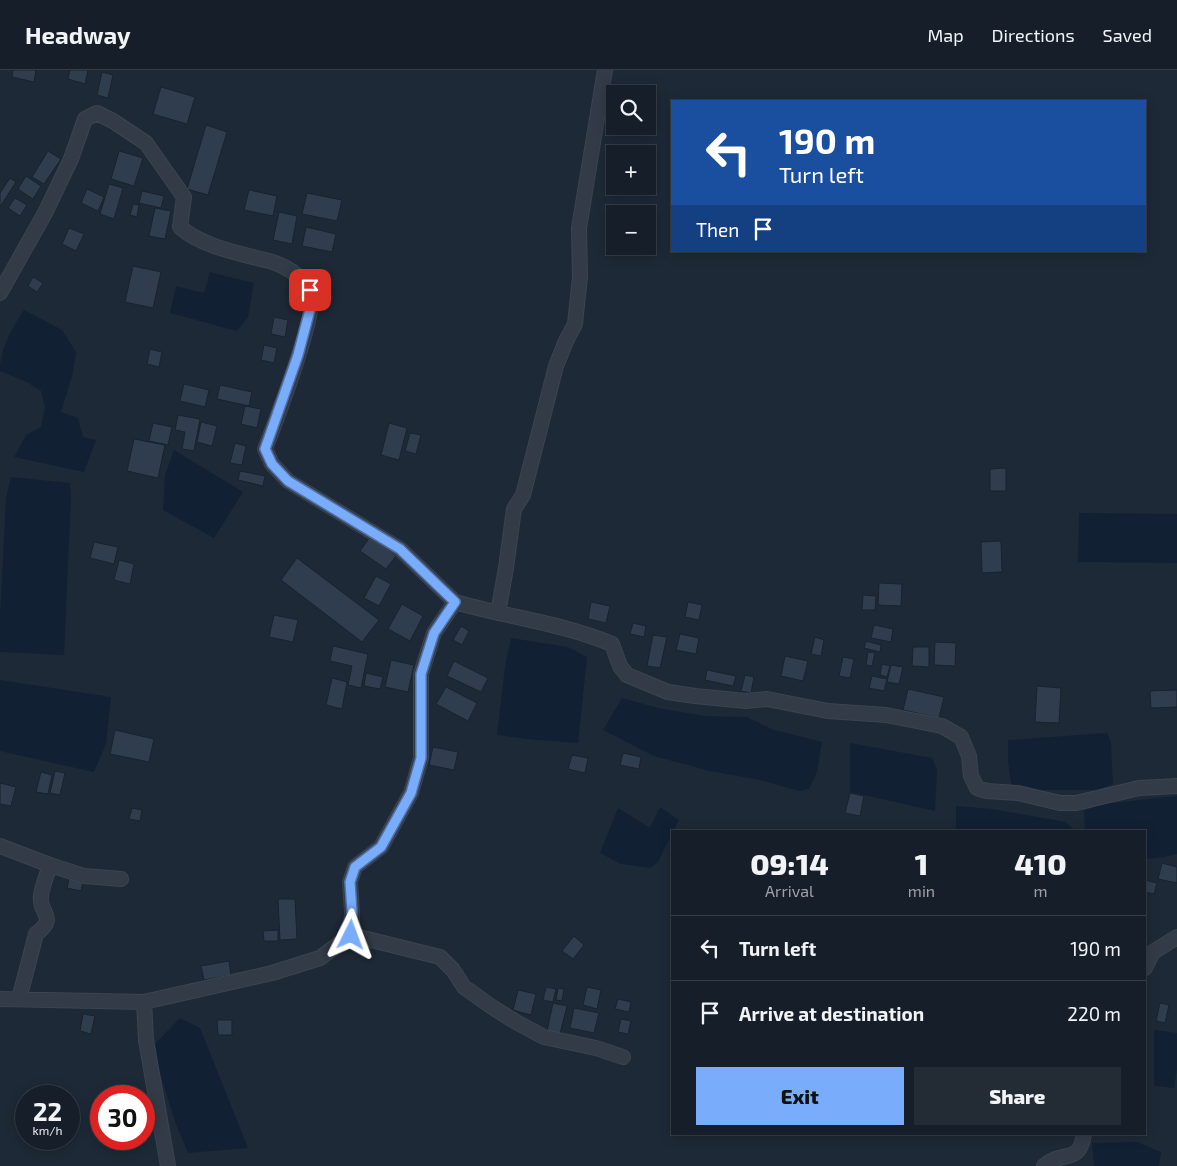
<!DOCTYPE html>
<html lang="en">
<head>
<meta charset="utf-8">
<style>
  :root { --surface:#161f29; --page:#232c35; --text:#f1f3f6; --muted:#9ea2a8; --line:#353d46; --accent:#79adfc }
  body { margin:0; font-family:"Exo 2",sans-serif; background:var(--page); color:var(--text); height:100vh; display:flex; flex-direction:column; font-size:19px; white-space:nowrap }
  * { box-sizing:border-box; margin:0 }
  p { font-size:16px; color:var(--muted) }
  .icon { flex:none; width:28px; height:28px; fill:none; stroke:currentColor; stroke-width:2; stroke-linecap:round; stroke-linejoin:round }
  .map { position:relative; flex:1; overflow:hidden }
  .details { position:absolute; left:671px; top:760px; width:475px; height:305px; display:flex; flex-direction:column; background:var(--surface); border-radius:0px; box-shadow:0 2px 12px #0003,0 0 0 1px var(--line) }
  .details>* { flex:none }
  .banner { position:absolute; left:671px; top:30px; width:475px; height:152px; border-radius:0px; box-shadow:0 2px 12px #0003,0 0 0 1px var(--line); background:#1a4fa0; color:#fff; overflow:hidden }
  .buttons { position:absolute; left:606px; top:15px; display:grid; gap:10px }
  .buttons a { display:grid; place-items:center; width:50px; height:50px; border-radius:0px; background:var(--surface); box-shadow:0 2px 12px #0003,0 0 0 1px var(--line); font-size:25px }
  .speed { position:absolute; left:15px; top:1015px; display:flex; gap:10px; font-size:25px; font-weight:700; text-align:center }
  .speed>* { display:grid; place-content:center; width:65px; height:65px; border-radius:50%; background:var(--surface); box-shadow:0 2px 12px #0003,0 0 0 1px var(--line); line-height:1 }
  .speed small { font-size:12px; font-weight:400 }
  .speed .limit { border:8px solid #d22; background:#fff; color:#111 }
  .pin { position:absolute; display:grid; place-items:center; width:42px; height:42px; color:#fff; margin:-21px; border-radius:10px; box-shadow:0 2px 8px #0006 }
  .me { position:absolute; width:55px; margin:-28px; rotate:3deg; stroke-linejoin:round; filter:drop-shadow(0 0 4px #0008) }
  .turn { display:flex; align-items:center; gap:18px; height:105px; padding:0 25px; font-size:22px }
  .turn .icon { width:65px; height:65px; stroke-width:2.5 }
  .turn b { display:block; font-size:35px; line-height:42px }
  .then { display:flex; align-items:center; height:48px; padding:0 25px; background:#0003; gap:10px; font-size:19px }
  .eta { display:flex; justify-content:space-evenly; align-items:center; height:85px; text-align:center }
  .eta b { font-size:30px; font-weight:800; line-height:35px }
  .button { display:flex; gap:10px; margin-top:auto; padding:10px 25px }
  .button a { flex:1; height:58px; border-radius:0px; background:var(--accent); color:#111; font-size:20px; font-weight:800; line-height:58px; text-align:center }
  .button a+a { background:var(--page); color:var(--text) }
  ul { padding:0; list-style:none }
  li { display:flex; align-items:center; gap:15px; height:65px; padding:0 25px; border-top:1px solid var(--line) }
  li div { flex:1 }
  li b { display:block; font-size:19px }
  li em { font-style:normal }
  header { display:flex; align-items:center; gap:30px; box-sizing:border-box; height:70px; padding:0 25px; background:var(--surface); border-bottom:1px solid var(--line) }
  header strong { font-size:24px }
  nav { display:flex; gap:28px; margin-inline-start:auto; font-size:18px }
  .map>svg:first-child { display:block }
</style>
</head>
<body>
<header>
<strong>Headway</strong>
<nav><a>Map</a><a>Directions</a><a>Saved</a></nav>
</header>
<div class="map">
<svg width="1177" height="1096" viewBox="0 0 1177 1096">
  <rect width="100%" height="100%" fill="#1e2937"/>
  <path fill="#122034" d="M210,202L254,213L248,247L237,261L170,243L176,216L204,223Z
    M24,240L62,260L76,282L73,303L61,342L78,348L83,367L96,370L84,402L14,387L26,365L41,357L45,337L41,321L27,312L0,301C0,278 12,259 24,240Z
    M174,380L243,422L214,468L163,440L165,405Z
    M11,407L70,413L71,427L64,585L0,582V546L6,428Z
    M1079,443L1177,444V493L1078,492Z
    M511,568L568,577L587,587L578,673L537,670L497,665L505,597Z
    M0,610L111,627L106,674L94,702L0,681Z
    M622,628L658,638L704,646L747,647L774,660L822,672L817,702L809,719L799,721L760,710L710,701L654,686L603,660Z
    M1107,663L1111,673L1113,714L1097,720H1012L1008,691V670Z
    M850,673L932,688L937,700L935,741L850,722Z
    M1177,726V784L1164,787L1145,789V761H1085L1084,741L1102,734Z
    M956,736L992,739L1066,752L1073,759V761H956Z
    M660,737L679,750L658,792L650,798L621,794L600,783L618,738L650,758Z
    M180,948L200,958L248,1078L188,1083L175,1052L152,977Z
    M1154,960L1177,963V998L1174,1018L1154,1016Z
    M1137,1072L1161,1082L1159,1096H1094L1092,1073Z"/>
  <path fill="#303d4e" stroke="#19222d" d="M13,0H36L34,12L12,7Z
    M70,0H88L85,14L68,9Z
    M102,2L113,5L108,28L97,25Z
    M161,17L195,27L187,54L153,44Z
    M206,55L227,62L208,125L187,119Z
    M48,81L61,89L44,114L32,107Z
    M119,81L143,88L134,116L111,109Z
    M26,106L41,116L33,129L18,119Z
    M10,108L16,112L0,137V123Z
    M109,114L123,118L114,149L100,144Z
    M87,119L104,127L98,141L81,133Z
    M249,120L277,126L273,146L244,140Z
    M142,121L164,126L161,138L139,133Z
    M307,123L342,130L337,151L302,144Z
    M15,128L27,135L20,146L8,138Z
    M133,134L139,135L137,147L130,145Z
    M155,138L171,141L165,169L149,166Z
    M279,142L297,146L292,174L273,170Z
    M306,157L336,164L332,182L302,176Z
    M69,158L84,164L76,181L62,174Z
    M133,196L161,202L153,238L125,232Z
    M33,207L43,213L37,222L28,216Z
    M274,247L288,250L285,267L271,264Z
    M264,275L277,278L274,293L261,290Z
    M150,279L162,282L159,297L147,294Z
    M184,314L209,320L205,337L180,331Z
    M220,315L252,322L249,336L217,329Z
    M245,336L261,339L257,358L241,354Z
    M178,345L200,349L194,381L182,379L185,362L175,360Z
    M201,352L217,356L212,376L197,372Z
    M153,353L172,357L168,375L149,371Z
    M389,353L407,358L399,390L381,385Z
    M410,363L421,365L416,384L405,381Z
    M134,369L165,375L158,408L127,401Z
    M235,373L246,376L242,395L230,393Z
    M1006,398V421H990V399Z
    M240,401L265,406L263,416L238,410Z
    M370,467L396,486L386,499L360,481Z
    M1001,471L1002,502L982,503L981,472Z
    M94,472L118,477L114,494L90,488Z
    M297,488L379,550L362,572L281,510Z
    M119,490L134,494L130,514L114,510Z
    M376,506L391,514L379,536L364,528Z
    M879,513L902,514L901,536L878,535Z
    M863,525L876,526L875,540H862Z
    M591,532L610,536L606,553L588,549Z
    M688,532L702,535L699,550L685,547Z
    M402,534L423,546L410,571L388,559Z
    M274,545L298,550L293,572L269,567Z
    M633,553L646,556L644,567L630,564Z
    M874,555L893,559L891,572L871,568Z
    M461,556L469,561L462,575L453,570Z
    M680,564L699,568L696,584L676,580Z
    M653,565L667,567L660,598L647,596Z
    M815,567L824,570L821,586L811,584Z
    M866,571L881,575L880,582L864,578Z
    M935,572L956,573L955,596L934,595Z
    M333,576L368,584L361,618L348,615L352,596L330,591Z
    M913,577H929V597L912,596Z
    M868,582L875,583L872,596L866,595Z
    M785,586L808,591L803,611L781,606Z
    M843,587L854,589L850,608L839,606Z
    M391,590L414,595L408,622L385,617Z
    M454,591L488,608L481,622L447,606Z
    M882,594L890,596L887,607L880,605Z
    M891,595L903,597L899,614L887,612Z
    M707,600L736,606L733,616L705,610Z
    M366,603L383,607L380,619L364,616Z
    M745,605L754,607L751,623L741,621Z
    M872,606L887,609L884,621L869,618Z
    M332,608L347,612L342,639L326,635Z
    M1037,616L1061,618L1059,653L1035,652Z
    M446,617L477,633L468,651L436,634Z
    M908,619L944,627L939,648L903,640Z
    M1177,620V637L1151,638L1150,621Z
    M115,660L154,669L149,692L110,684Z
    M433,677L458,682L454,700L429,695Z
    M623,683L641,687L639,699L620,695Z
    M572,685L588,688L585,703L568,699Z
    M55,701L65,703L60,725L50,723Z
    M41,702L52,705L48,724L36,722Z
    M0,713L16,717L11,736L0,734Z
    M850,723L864,726L860,746L845,743Z
    M132,738L142,740L140,751L129,749Z
    M1162,793L1177,797V813L1158,809Z
    M69,808L83,811L81,821L67,818Z
    M1145,810L1157,813L1154,824L1145,822Z
    M278,829H295L297,869L280,870Z
    M278,860V871H264L263,861Z
    M574,866L584,875L573,889L562,881Z
    M229,891L231,905L204,910L201,896Z
    M546,917L556,919L553,932L543,930Z
    M587,917L601,920L597,939L583,935Z
    M558,918L564,919L562,931L556,930Z
    M518,920L536,924L531,945L513,940Z
    M618,929L631,932L629,942L615,939Z
    M553,933L567,936L560,964L547,961Z
    M1160,933L1169,935L1165,953L1156,951Z
    M574,938L599,943L594,963L570,958Z
    M83,944L95,946L91,964L80,961Z
    M621,949L631,951L628,964L618,962Z
    M217,950H232V965H218Z"/>
  <g fill="none" stroke-linecap="round" stroke-linejoin="round">
    <g stroke="#3b4451" stroke-width="16">
      <path id="street" d="M0,223L45,143L71,89L85,49L97,43L113,51L146,73L184,127L180,157C201,176 238,183 265,190C280,193 305,206 311,222C318,242 275,353 265,379L272,394L288,411L400,479L455,532
        M498,543L506,498L514,439L523,425L556,296L566,271L575,254L580,207L579,158L605,0
        M0,776L50,795C47,805 42,816 41,826C38,843 59,847 36,864L19,929
        M50,795L84,806L121,809
        M351,865L440,887L453,900L464,917L492,937L516,952L544,967L596,978L623,987
        M1145,898L1153,882L1177,867
        M0,929L144,932L272,903L320,888L351,865L352,842L350,812L355,797L381,777L411,723L421,688V604L434,563L455,532C507,547 562,553 612,574L620,596L627,605L668,622L695,626L746,631L767,629L828,641L886,645L942,656L961,667L969,686L971,706L977,718L987,721L1018,723L1060,733H1076L1139,718L1177,716
        M144,932L146,970L168,1096
        M1044,1096C1063,1079 1079,1096 1084,1064"/>
    </g>
    <use href="#street" stroke="#323b47" stroke-width="14"/>
  </g>
  <g fill="none" stroke-linecap="round" stroke-linejoin="round">
    <g stroke="#4f70a4" stroke-width="12">
      <path id="route" d="M310,220L312,232L298,285L265,379L272,394L288,411L400,479L455,532L434,563L421,604V688L411,723L381,777L355,797L350,812L352,842L351,865"/>
    </g>
    <use href="#route" stroke="#79adfc" stroke-width="9"/>
  </g>
</svg>
<div class="buttons">
<a><svg class="icon" aria-label="search" viewBox="0 0 24 24"><circle cx="10" cy="10" r="6"/><path d="M15 15l6 6"/></svg></a>
<a>+</a>
<a>−</a>
</div>
<div class="speed"><div>22<small>km/h</small></div><div class="limit">30</div></div>
<div class="pin" style="left:310px;top:220px;background:#d93025"><svg class="icon" aria-label="arrive" viewBox="0 0 24 24"><path d="M6 21V4h12l-3 4 3 4H6"/></svg></div>
<svg class="me" style="left:351px;top:865px" viewBox="-20 -20 40 40"><path d="M0-17L14 15 0 8-14 15z" fill="#79adfc" stroke="#fff" stroke-width="4"/></svg>
<div class="banner">
<div class="turn"><svg class="icon" aria-label="left" viewBox="0 0 24 24"><path d="M17 20v-9H6M10 6l-5 5 5 5"/></svg><div><b>190 m</b>Turn left</div></div>
<div class="then">Then<svg class="icon" aria-label="arrive" viewBox="0 0 24 24"><path d="M6 21V4h12l-3 4 3 4H6"/></svg></div>
</div>
<section class="details">
<div class="eta">
<div><b>09:14</b><p>Arrival</p></div>
<div><b>1</b><p>min</p></div>
<div><b>410</b><p>m</p></div>
</div>
<ul>
<li><svg class="icon" aria-label="left" viewBox="0 0 24 24"><path d="M17 20v-9H6M10 6l-5 5 5 5"/></svg><div><b>Turn left</b></div><em>190 m</em></li>
<li><svg class="icon" aria-label="arrive" viewBox="0 0 24 24"><path d="M6 21V4h12l-3 4 3 4H6"/></svg><div><b>Arrive at destination</b></div><em>220 m</em></li>
</ul>
<div class="button"><a>Exit</a><a>Share</a></div>
</section>
</div>
</body>
</html>
